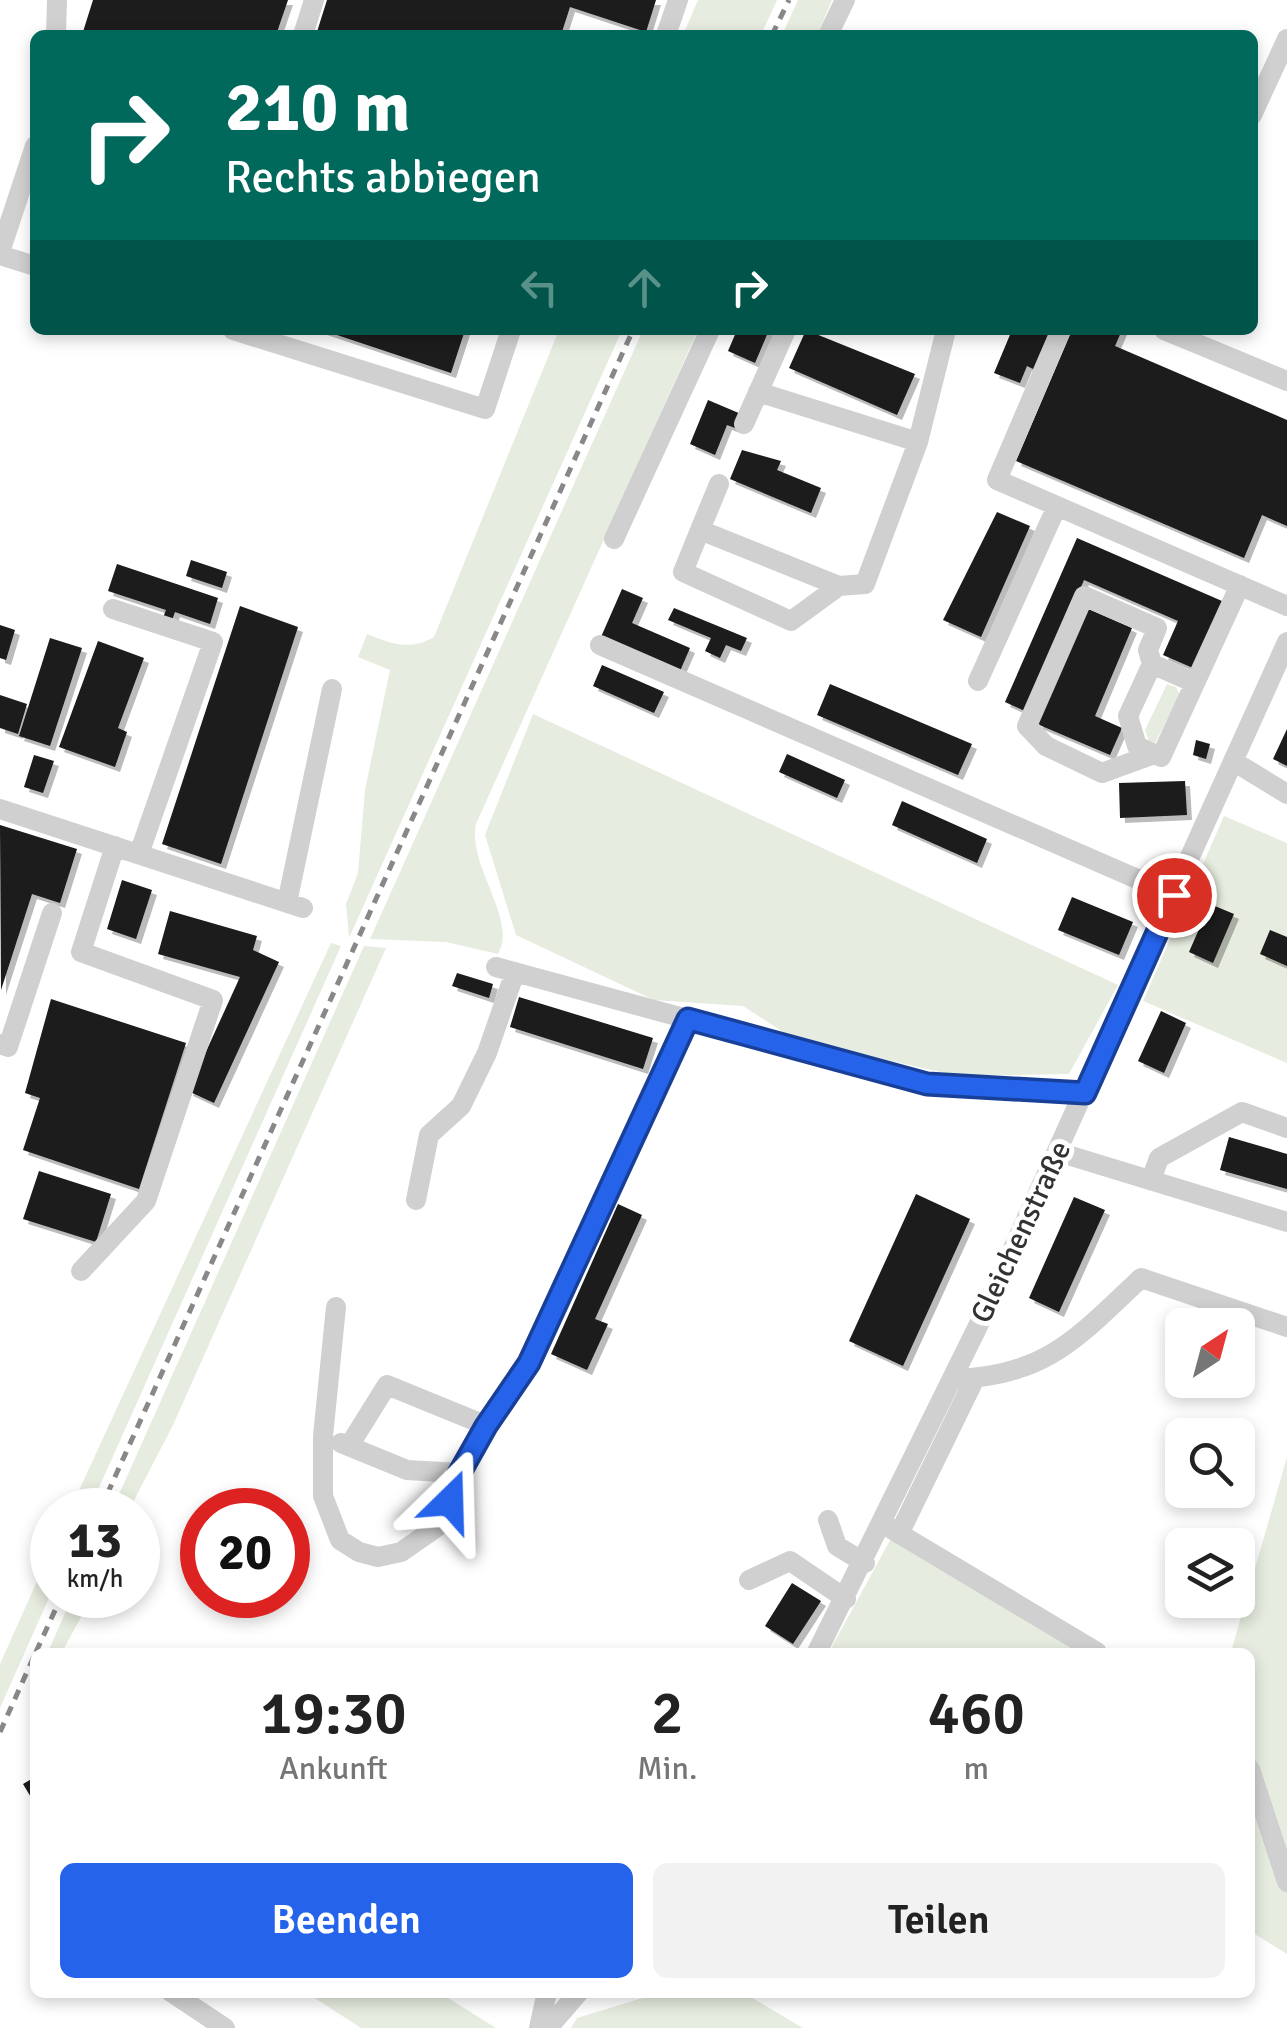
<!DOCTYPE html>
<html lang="de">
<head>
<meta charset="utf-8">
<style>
  :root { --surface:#fff; --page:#f2f2f2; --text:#222; --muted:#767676; --accent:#2563eb }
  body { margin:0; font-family:Signika,sans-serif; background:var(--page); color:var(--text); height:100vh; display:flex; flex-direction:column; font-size:38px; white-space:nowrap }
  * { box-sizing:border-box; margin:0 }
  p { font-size:32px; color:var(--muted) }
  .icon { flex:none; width:55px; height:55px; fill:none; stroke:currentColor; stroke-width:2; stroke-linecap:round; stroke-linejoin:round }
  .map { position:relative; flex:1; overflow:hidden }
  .sheet { position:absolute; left:30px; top:1648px; width:1225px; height:350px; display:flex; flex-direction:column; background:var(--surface); border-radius:15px; box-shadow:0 5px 15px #0003 }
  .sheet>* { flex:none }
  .guide { position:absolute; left:30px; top:30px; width:1228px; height:305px; border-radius:15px; box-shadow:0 5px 15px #0003; background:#00695c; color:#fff; overflow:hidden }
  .needle { width:65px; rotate:36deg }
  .tools { position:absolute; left:1165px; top:1308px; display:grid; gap:20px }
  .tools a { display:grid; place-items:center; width:90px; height:90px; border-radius:15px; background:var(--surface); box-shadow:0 5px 15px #0003; font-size:50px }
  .speed { position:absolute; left:30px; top:1488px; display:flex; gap:20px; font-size:50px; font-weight:700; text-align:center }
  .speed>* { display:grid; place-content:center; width:130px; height:130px; border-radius:50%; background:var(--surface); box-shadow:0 5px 15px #0003; line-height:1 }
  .speed small { font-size:25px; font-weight:400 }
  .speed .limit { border:15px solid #d22; background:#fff; color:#111 }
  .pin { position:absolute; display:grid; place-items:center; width:85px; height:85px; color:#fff; margin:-42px; border:5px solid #fff; border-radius:50%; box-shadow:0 2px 10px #0007 }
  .me { position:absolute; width:110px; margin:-55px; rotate:22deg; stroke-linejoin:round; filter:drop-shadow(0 0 8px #0008) }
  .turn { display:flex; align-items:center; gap:35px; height:210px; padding:0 30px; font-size:45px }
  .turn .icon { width:130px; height:130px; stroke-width:2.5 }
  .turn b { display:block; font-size:70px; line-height:85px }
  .lanes { display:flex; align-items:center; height:95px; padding:0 30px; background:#0003; justify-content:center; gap:50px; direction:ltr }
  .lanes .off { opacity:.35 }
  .eta { display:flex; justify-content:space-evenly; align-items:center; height:170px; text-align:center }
  .eta b { font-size:60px; font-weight:600; line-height:70px }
  .button { display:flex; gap:20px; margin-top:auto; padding:20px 30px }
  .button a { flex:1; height:115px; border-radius:15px; background:var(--accent); color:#fff; font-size:40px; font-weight:600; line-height:115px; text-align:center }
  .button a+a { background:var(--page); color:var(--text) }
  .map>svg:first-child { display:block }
</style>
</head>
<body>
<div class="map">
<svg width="1287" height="2028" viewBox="0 0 1287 2028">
  <defs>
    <filter id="shadow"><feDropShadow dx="5" dy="5" stdDeviation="0" flood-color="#0004"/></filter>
  </defs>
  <rect width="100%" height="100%" fill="#fff"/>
  <path fill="#e6ecdf" d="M698,0H777L761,35H683Z
    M798,0H832L817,35H782Z
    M559,330H622L349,938L346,904L358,873L365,790L390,670L358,657L367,634C392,644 410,651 434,637Z
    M643,330H698L476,824C467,866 518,919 498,954L446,942L370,939Z
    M1167,684L1176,687L1180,695L1155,743L1149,741L1145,730Z
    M533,714L1118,985L1069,1074L958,1076L794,1039L743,1006L654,1000L516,935L485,835Z
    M1224,816L1287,843V1063L1143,1001Z
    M331,943L341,946L89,1510H70Z
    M364,946L386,948L173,1425L129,1510H112Z
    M1287,1457V1954L1250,1931V1652H1231Z
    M894,1533L1087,1652H829Z
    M52,1548V1591L0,1708V1664Z
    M73,1595H93L62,1652H48Z
    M718,1992L744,1993L803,2028H571L577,2018L646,1997Z
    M307,1993H440L496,2028H361Z"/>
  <path fill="#1a1a1a" filter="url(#shadow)" d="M93,0H288L276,35H82Z
    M327,0H656L646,32L570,7L561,35H316Z
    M322,330H465L451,373Z
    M737,330H769L755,363L728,351Z
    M806,330L915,374L897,415L789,368Z
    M1012,330H1050L1033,369L1027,366L1020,383L994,373Z
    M1072,330L1083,335L1085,330H1122L1115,346L1287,420V526L1262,515L1244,558L1016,461Z
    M708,400L741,414L735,428L727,425L715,455L690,444Z
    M742,450L781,461L777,470L821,488L811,513L730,479Z
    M997,512L1030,526L981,637L943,620Z
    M1077,538L1222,601L1193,668L1163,655L1178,621L1084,580L1027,712L1005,702Z
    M191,560L227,572L222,588L186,576Z
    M117,564L218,598L210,624L175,612L171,623L162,620L166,610L108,591Z
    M622,589L643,598L632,623L690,648L680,671L601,637Z
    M240,606L298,627L221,864L162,844Z
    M674,608L747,638L741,651L726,645L720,658L705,651L711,638L668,620Z
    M1086,608L1132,628L1095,716L1122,728L1110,755L1037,724Z
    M0,625L15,630L6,660L0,658Z
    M50,638L82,648L50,746L19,736Z
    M98,641L144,658L118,728L127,732L115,767L59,747Z
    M602,665L664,692L654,713L593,686Z
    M830,684L972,744L958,775L817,715Z
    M0,695L27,704L18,734L0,728Z
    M1287,729V766L1273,759Z
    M1196,740L1210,744L1206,759L1193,755Z
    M787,754L845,780L837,798L779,772Z
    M34,755L54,761L43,793L24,787Z
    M1185,781L1187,815L1120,818L1119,783Z
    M902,801L987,839L977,863L892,825Z
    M0,825L77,849L60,903L32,894L1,990Z
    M122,880L152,890L136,939L107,929Z
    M1072,897L1133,922L1119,955L1058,930Z
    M1210,904L1234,914L1213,963L1189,952Z
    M170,911L257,936L253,950L279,962L214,1103L188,1091L240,977L158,954Z
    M1270,930L1287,937V966L1260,954Z
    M457,973L493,984L489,998L452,986Z
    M519,997L653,1038L643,1069L510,1027Z
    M51,999L186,1043L139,1189L23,1150L40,1098L25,1093Z
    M1161,1011L1186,1023L1164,1073L1138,1061Z
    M1229,1137L1287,1154V1189L1220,1170Z
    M39,1171L111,1194L96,1242L23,1219Z
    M916,1194L970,1219L903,1366L849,1341Z
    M1074,1197L1105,1210L1059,1312L1029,1298Z
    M618,1204L642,1215L595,1319L608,1324L587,1370L551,1354Z
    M792,1583L821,1601L793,1644L765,1626Z
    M35,1777V1804L23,1784Z"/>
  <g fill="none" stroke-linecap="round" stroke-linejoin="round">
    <path stroke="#d0d0d0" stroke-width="20" d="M56,35L57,0
      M303,35L314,0
      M666,35L678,0
      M828,35L845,0
      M1252,115L1287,39
      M0,252L35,146
      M0,255L35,266
      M233,330L485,409L511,330
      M1061,330L997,480L1287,606
      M1164,330L1287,381
      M758,392L918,442
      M744,424L786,330
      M719,484L700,530L839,586L865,584L918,442L946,330
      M700,530L683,572L791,621L839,586
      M614,539L710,330
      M113,609L213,642L139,854
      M600,645L1174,895
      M1152,664L1148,650L1157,628L1084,596L1027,726L1046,746L1102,773L1154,754
      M978,681L1057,506
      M1195,683L1161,757L1137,746L1128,716L1152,664L1195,683L1240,585
      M1233,761L1287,794
      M0,809L303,908
      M287,903L332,689
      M496,967L927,1084L1085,1093
      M0,1044L8,1047L52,913
      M1058,1152L1287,1222
      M1151,1180L1159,1158L1242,1112L1287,1128
      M416,1200L429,1135L461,1106L487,1053L515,972
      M81,1271L146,1201L213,1000L81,952L115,846
      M336,1307L323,1436V1496L340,1540L359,1552L378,1557L401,1552L437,1527L485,1425L529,1363L688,1019
      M952,1379C1046,1377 1078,1337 1141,1278L1287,1327
      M341,1443L407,1470L459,1473
      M349,1446L387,1385L485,1425
      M828,1520L837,1546L865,1563
      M883,1524L1097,1652
      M899,1534L975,1378
      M749,1580L790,1561L846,1599
      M817,1652L978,1326L1287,642
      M1250,1769L1287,1882
      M171,1992L225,2028
      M539,2028L547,1992
      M548,2028L579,1992"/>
    <path stroke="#888" stroke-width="5" stroke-dasharray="10 8" stroke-linecap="butt" d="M772,35L789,0
      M100,1510L633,330
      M36,1652L62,1595
      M0,1732L35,1654"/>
  </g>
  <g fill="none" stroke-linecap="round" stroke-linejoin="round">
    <g stroke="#184099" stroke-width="25">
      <path id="route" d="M450,1501L459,1474L486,1426L529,1363L688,1019L927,1084L1085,1093L1174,895"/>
    </g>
    <use href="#route" stroke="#2563eb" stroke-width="18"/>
  </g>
  <g text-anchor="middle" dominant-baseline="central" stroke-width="10" stroke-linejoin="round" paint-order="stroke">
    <g font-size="30" fill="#333" stroke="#fff">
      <text transform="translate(1021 1232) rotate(-65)">Gleichenstraße</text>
    </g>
  </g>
</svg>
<div class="tools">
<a><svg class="needle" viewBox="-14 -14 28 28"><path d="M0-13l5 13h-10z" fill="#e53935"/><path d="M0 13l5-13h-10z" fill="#767676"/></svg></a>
<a><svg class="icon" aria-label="search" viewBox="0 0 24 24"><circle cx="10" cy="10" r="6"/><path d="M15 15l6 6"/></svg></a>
<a><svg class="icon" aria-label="layers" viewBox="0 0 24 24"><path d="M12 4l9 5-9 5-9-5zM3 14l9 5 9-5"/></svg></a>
</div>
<div class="speed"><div>13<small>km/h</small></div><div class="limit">20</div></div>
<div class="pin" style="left:1174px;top:895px;background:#d93025"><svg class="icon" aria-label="arrive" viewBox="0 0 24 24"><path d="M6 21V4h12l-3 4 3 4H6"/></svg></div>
<svg class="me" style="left:450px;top:1501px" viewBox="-20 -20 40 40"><path d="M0-17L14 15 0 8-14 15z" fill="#2563eb" stroke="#fff" stroke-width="4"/></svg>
<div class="guide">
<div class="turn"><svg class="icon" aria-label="right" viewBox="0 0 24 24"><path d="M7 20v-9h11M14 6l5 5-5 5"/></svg><div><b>210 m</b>Rechts abbiegen</div></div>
<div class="lanes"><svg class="icon off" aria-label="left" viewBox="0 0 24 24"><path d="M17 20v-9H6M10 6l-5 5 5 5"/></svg><svg class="icon off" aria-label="ahead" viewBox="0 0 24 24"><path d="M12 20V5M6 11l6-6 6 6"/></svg><svg class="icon" aria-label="right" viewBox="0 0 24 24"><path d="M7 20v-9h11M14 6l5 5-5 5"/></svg></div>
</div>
<section class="sheet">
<div class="eta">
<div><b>19:30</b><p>Ankunft</p></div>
<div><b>2</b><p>Min.</p></div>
<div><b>460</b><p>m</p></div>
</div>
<div class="button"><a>Beenden</a><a>Teilen</a></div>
</section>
</div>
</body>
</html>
